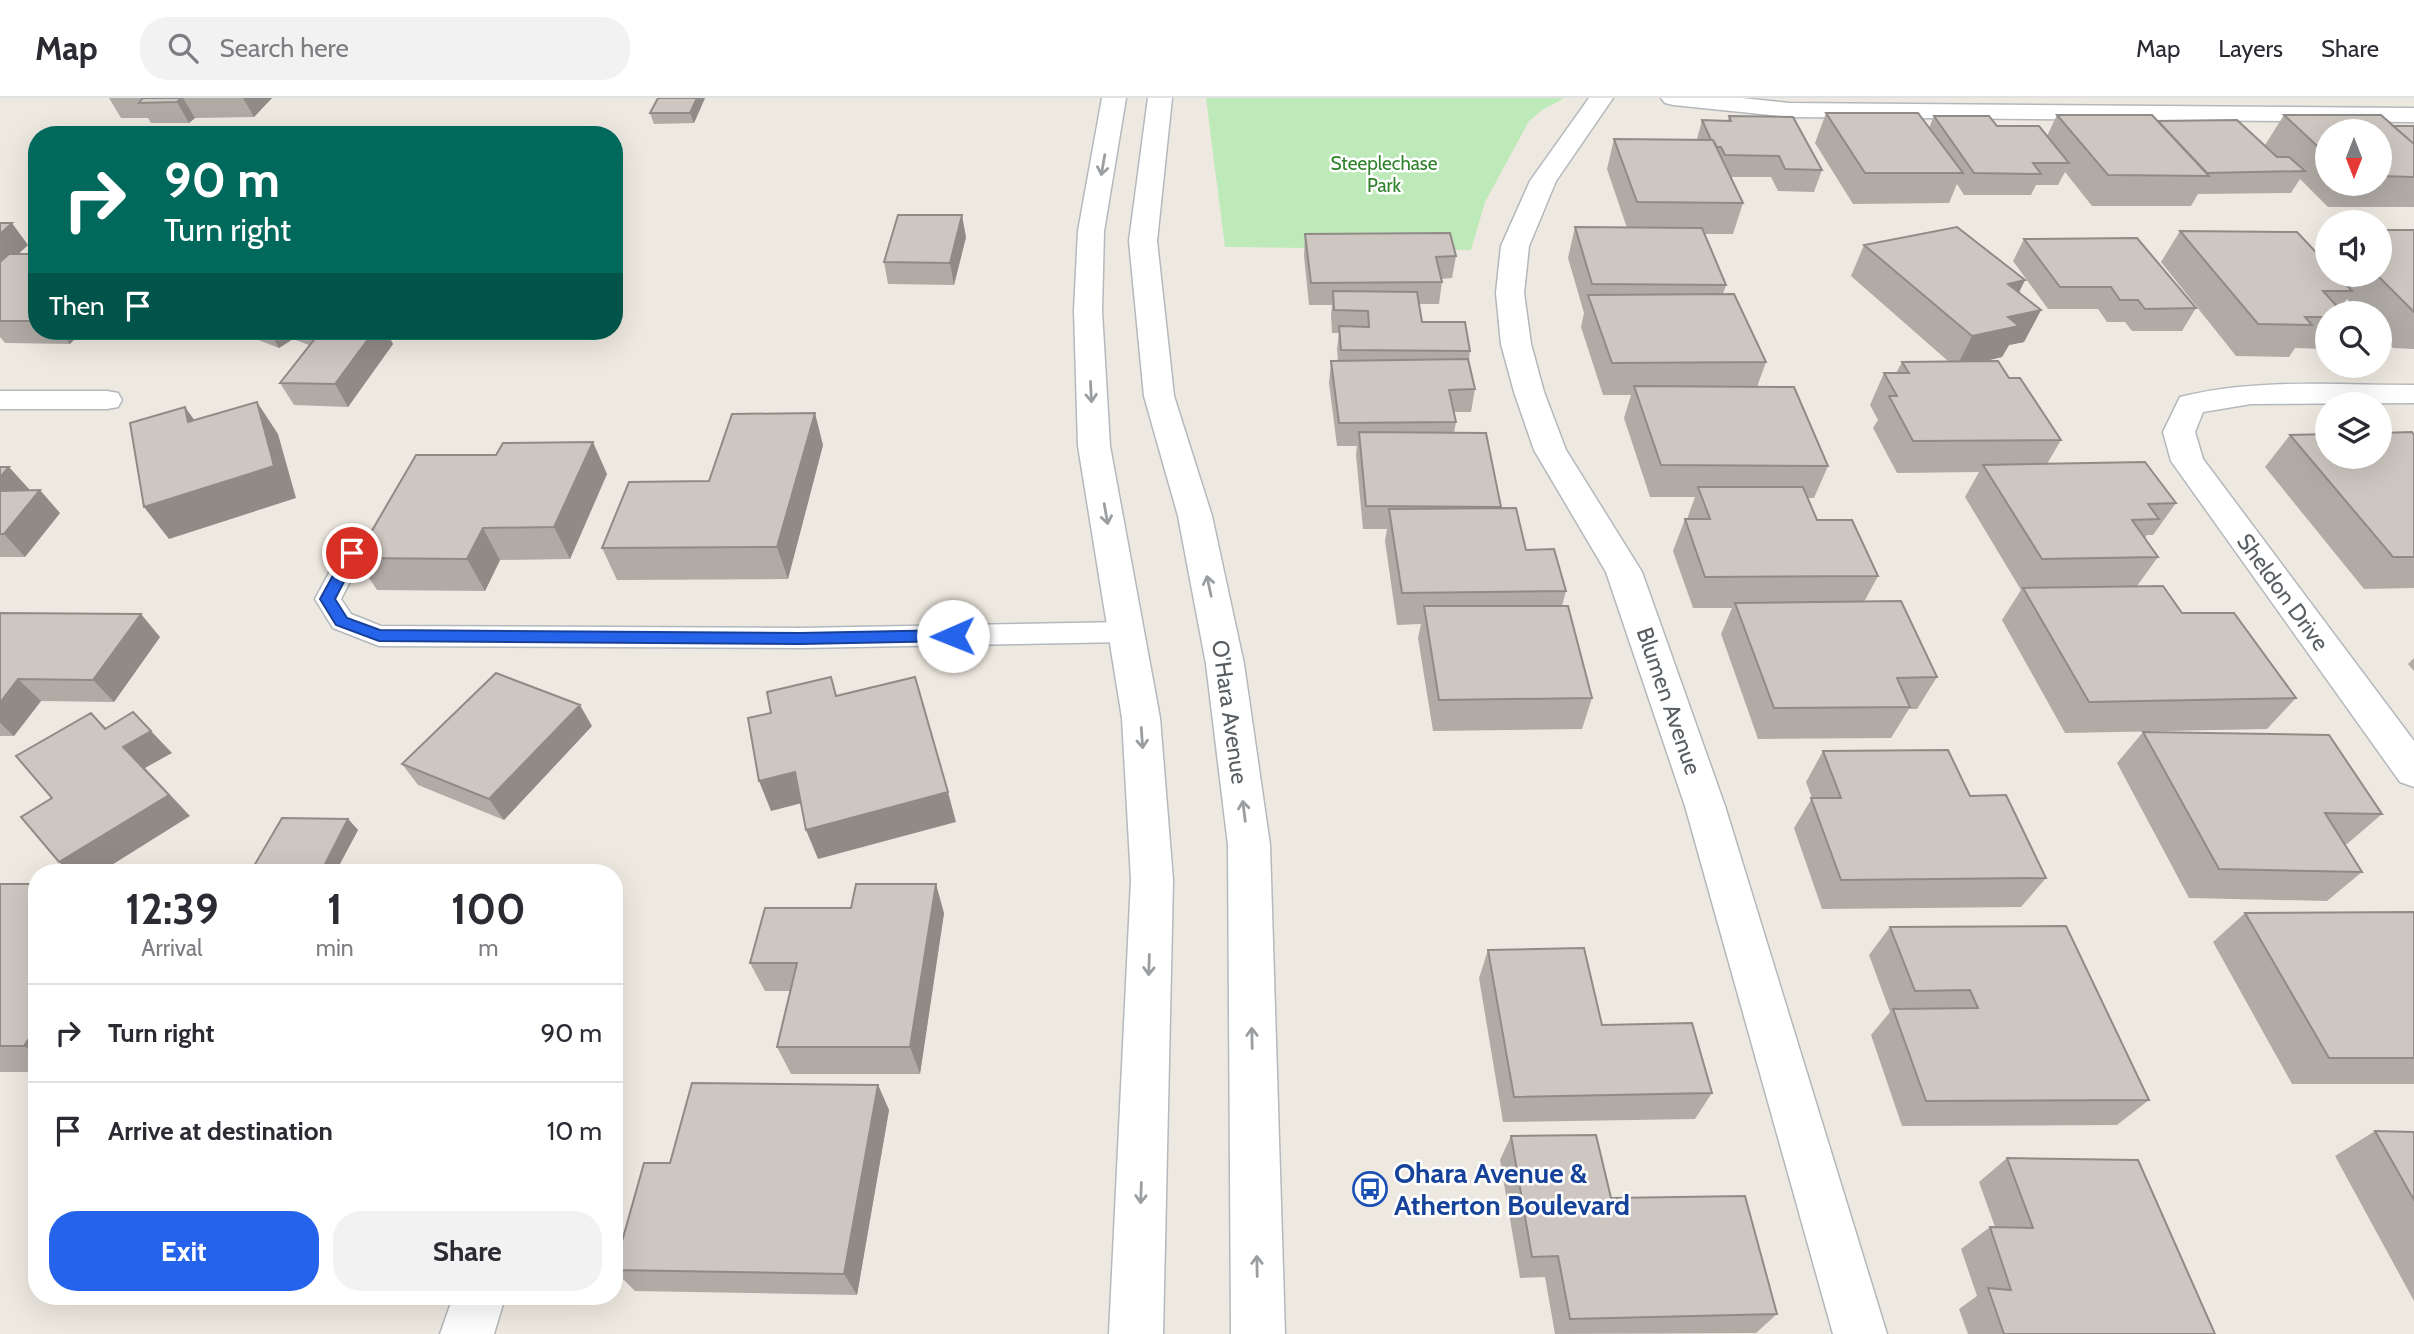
<!DOCTYPE html>
<html lang="en">
<head>
<meta charset="utf-8">
<style>
  :root { --surface:#fff; --page:#f2f2f3; --text:#2b2b33; --muted:#7c7c81; --line:#e1e1e2; --accent:#2563eb }
  body { margin:0; font-family:Cabin,sans-serif; background:var(--page); color:var(--text); height:100vh; display:flex; flex-direction:column; font-size:26px; white-space:nowrap }
  * { box-sizing:border-box; margin:0 }
  p { font-size:23px; color:var(--muted) }
  .icon { flex:none; width:38px; height:38px; fill:none; stroke:currentColor; stroke-width:2; stroke-linecap:round; stroke-linejoin:round }
  .map { position:relative; flex:1; overflow:hidden }
  .drawer { position:absolute; left:28px; top:766px; width:595px; height:441px; display:flex; flex-direction:column; background:var(--surface); border-radius:28px; box-shadow:0 7px 28px #0002 }
  .drawer>* { flex:none }
  .top-card { position:absolute; left:28px; top:28px; width:595px; height:214px; border-radius:28px; box-shadow:0 7px 28px #0002; background:#00695c; color:#fff; overflow:hidden }
  .needle { width:46px; rotate:180deg }
  .tools { position:absolute; left:2315px; top:21px; display:grid; gap:14px }
  .tools a { display:grid; place-items:center; width:77px; height:77px; border-radius:50%; background:var(--surface); box-shadow:0 7px 28px #0002; font-size:35px }
  .pin { position:absolute; display:grid; place-items:center; width:60px; height:60px; color:#fff; margin:-30px; border:4px solid #fff; border-radius:50%; box-shadow:0 2px 7px #0007 }
  .me { position:absolute; width:77px; margin:-38px; rotate:269deg; stroke-linejoin:round; filter:drop-shadow(0 0 5px #0008) }
  .turn { display:flex; align-items:center; gap:24px; height:147px; padding:0 21px; font-size:32px }
  .turn .icon { width:91px; height:91px; stroke-width:2.5 }
  .turn b { display:block; font-size:49px; line-height:60px }
  .then { display:flex; align-items:center; height:66px; padding:0 21px; background:#0003; gap:14px; font-size:26px }
  .eta { display:flex; justify-content:space-evenly; align-items:center; height:119px; text-align:center }
  .eta b { font-size:42px; font-weight:800; line-height:49px }
  .action { display:flex; gap:14px; margin-top:auto; padding:14px 21px }
  .action a { flex:1; height:80px; border-radius:28px; background:var(--accent); color:#fff; font-size:28px; font-weight:800; line-height:80px; text-align:center }
  .action a+a { background:var(--page); color:var(--text) }
  ul { padding:0; list-style:none }
  li { display:flex; align-items:center; gap:21px; height:98px; padding:0 21px; border-top:2px solid var(--line) }
  li div { flex:1 }
  li b { display:block; font-size:26px }
  li em { font-style:normal }
  header { display:flex; align-items:center; gap:42px; box-sizing:border-box; height:98px; padding:0 35px; background:var(--surface); border-bottom:2px solid var(--line) }
  header strong { font-size:33px }
  nav { display:flex; gap:38px; margin-inline-start:auto; font-size:24px }
  .search { width:490px; height:63px; background:var(--page); display:flex; align-items:center; gap:18px; box-sizing:border-box; padding:0 24px; border-radius:28px; color:var(--muted); font-size:26px }
  .map>svg:first-child { display:block }
</style>
</head>
<body>
<header>
<strong>Map</strong>
<div class="search"><svg class="icon" aria-label="search" viewBox="0 0 24 24"><circle cx="10" cy="10" r="6"/><path d="M15 15l6 6"/></svg>Search here</div>
<nav><a>Map</a><a>Layers</a><a>Share</a></nav>
</header>
<div class="map">
<svg width="2414" height="1236" viewBox="0 0 2414 1236">
  <rect width="100%" height="100%" fill="#eee9e0"/>
  <path fill="#bee9b9" d="M1206,0H1561L1563,1L1542,12L1529,23L1485,104L1471,152L1225,149Z"/>
  <g fill="none" stroke-linecap="round" stroke-linejoin="round">
    <g stroke="#b3b8bc" stroke-width="3">
      <path id="lane" d="M352,446L361,449L365,455L341,501L351,516L381,528L800,530L1126,524L1135,527L1139,534L1135,541L1126,544L800,550L379,548L333,530L315,501L343,449Z"/>
    </g>
    <g stroke="#b3b8bc" stroke-width="3">
      <path id="street" d="M1589,0H1613L1556,83L1529,148L1524,195L1531,246L1544,294L1566,352L1642,474L1725,708L1887,1236H1833L1685,708L1606,474L1534,352L1514,294L1501,246L1496,195L1501,148L1530,83Z
        M1661,0H1742L1789,5L2414,10V24L1789,19L1673,7L1665,5Z
        M2414,287V305L2251,306L2203,314L2195,334L2203,361L2414,643V689L2400,684L2176,370L2171,363L2163,334L2180,299C2255,280 2337,287 2414,287Z
        M0,293H107L118,295L122,302L118,309L107,311H0Z
        M453,1199H505L494,1236H440Z"/>
    </g>
    <g stroke="#b4b9bf" stroke-width="3">
      <path id="secondary" d="M1102,0H1126L1104,133L1102,213L1110,348L1160,620L1173,782L1163,1236H1109L1131,782L1122,620L1078,348L1074,213L1078,133Z
        M1148,0H1172L1157,143L1174,298L1212,418L1244,566L1270,747L1285,1236H1231L1228,747L1206,566L1178,418L1144,298L1129,143Z"/>
    </g>
    <use href="#lane" fill="#fff" fill-rule="evenodd"/>
    <use href="#street" fill="#fff" fill-rule="evenodd"/>
    <use href="#secondary" fill="#fff" fill-rule="evenodd"/>
  </g>
  <path fill="#b1aba6" fill-rule="evenodd" d="M109,0H272L254,19L195,20L189,25H151L148,20H121Z
    M658,0H705L694,25L654,26L650,15Z
    M1826,15L1929,30L1934,18L1997,28L2047,38L2057,17L2158,23L2277,59L2265,47L2284,17L2393,28H2414V109H2328L2300,81L2291,95L2198,96L2191,108H2092L2065,74L2058,87H2036L2031,97H1964L1957,86L1949,105L1853,106L1815,45ZM2328,33H2380V86H2328Z
    M1729,18L1822,72L1814,94L1778,93L1771,79H1731L1743,105L1733,136H1705L1726,187L1723,196L1766,264L1757,289L1828,368L1814,400H1807L1817,422L1878,478L1864,504L1937,579L1917,611H1909L1891,640L1758,641L1721,536L1732,510H1693L1673,453L1685,421H1687L1695,399H1650L1624,320L1631,297H1603L1581,229L1584,215L1568,160L1575,129L1627,130L1607,71L1614,41H1697L1702,22L1728,23Z
    M0,125L28,147L18,156H37V233H82L70,246L5,245L0,239Z
    M2414,132V251L2393,250L2380,236V215H2361L2347,201L2339,211L2328,215V244L2323,251L2295,250L2289,259L2236,258L2161,164L2180,133L2316,155L2328,139V177H2380Z
    M1305,136L1456,158L1452,180L1441,181L1442,184L1439,206H1419L1422,224L1470,253L1469,262L1475,291L1471,314H1454L1456,324L1454,335L1526,452L1566,493L1562,508L1592,600L1582,631L1433,633L1418,540L1421,526L1397,527L1385,443L1387,431H1363L1356,357L1357,348H1337L1329,285L1331,263L1338,262L1337,251L1339,235H1332L1331,216L1332,207H1309L1304,158Z
    M966,139L954,187L888,186L884,164Z
    M2024,141L2196,210L2182,233H2132L2125,224H2107L2098,211H2048L2013,163Z
    M1864,147L2025,182L2019,195L2041,212L2024,244L2009,247L2002,259L1985,263L2009,280L2061,342L2047,366L2176,405L2153,437H2147L2145,440L2158,459L2137,488L2182,515L2296,600L2267,631L2065,635L2002,522L2021,492L1965,399L1979,374L1897,375L1873,330L1878,322L1870,307L1884,275H1896L1902,264L1948,263L1851,178Z
    M239,233H386L393,246L348,309L294,307L280,285L309,247L293,241L279,250L241,235Z
    M2290,337H2414V490L2364,491L2265,369Z
    M823,347L788,481L617,482L602,450L709,383Z
    M0,369L29,391L28,393L60,415L25,459H0Z
    M607,376L570,461L500,462L485,493L377,492L356,460Z
    M0,515L160,539L114,604L41,603L14,638H0Z
    M2414,560V573L2408,566Z
    M592,628L504,722L418,687L402,666Z
    M2143,634L2382,716L2347,746H2344L2362,774L2327,803L2189,800L2117,665Z
    M1823,653L1970,698L2046,780L2021,809L1822,811L1794,730L1812,700L1806,684Z
    M348,721L358,732L335,775H254L251,773Z
    M0,786H37V974H0Z
    M2414,814V986H2292L2213,844L2245,815Z
    M944,815L920,976H791L777,949L790,893H765L750,865Z
    M1890,829L2149,1002L2117,1027L1902,1028L1871,937L1890,914L1869,857Z
    M1488,852L1602,927L1712,995L1695,1021L1503,1024L1479,880Z
    M878,987L889,1012L857,1197L635,1193L614,1172L670,1065Z
    M2375,1033L2414,1034V1203L2335,1058Z
    M1511,1038L1777,1216L1756,1235L1555,1236L1545,1179L1520,1180L1500,1062Z
    M2007,1060L2215,1236H1968L1959,1211L1977,1198L1961,1151L1990,1129H1995L1979,1084Z
    M206,1199H304L303,1202Z"/>
  <path fill="#908b87" d="M181,0H183L195,20L189,25L177,4Z
    M243,0H272L254,19Z
    M697,0H705L694,25L690,15Z
    M962,117L966,139L954,187L950,165Z
    M12,125L28,147L0,173V136Z
    M2025,182L2009,213L2008,186Z
    M2041,212L2024,244L2009,247L2002,259L1956,270L1972,238L2008,219Z
    M60,233H82L70,246Z
    M269,233H288L293,241L279,250Z
    M311,233H352L322,252Z
    M374,233H386L393,246L348,309L335,286Z
    M257,304L278,336L296,400L169,441L144,409Z
    M185,309L208,341L188,324Z
    M815,315L823,347L788,481L777,449Z
    M593,344L607,376L570,461L554,429Z
    M9,369L29,391L8,416L0,407V379Z
    M40,392L60,415L25,459L4,436Z
    M483,430L500,462L485,493L467,461Z
    M141,516L160,539L114,604L93,582Z
    M18,581L41,603L14,638L0,625V605Z
    M580,607L592,628L504,722L489,701Z
    M91,615L113,637L151,633L172,655L145,670L190,718L99,775H71L59,764L105,631Z
    M795,674L806,704L771,713L759,683Z
    M948,694L956,724L818,761L806,732Z
    M348,721L358,732L335,775H323L321,774Z
    M936,786L944,815L920,976L910,949Z
    M37,928V957L24,948Z
    M878,987L889,1012L857,1197L844,1176Z"/>
  <path fill="#cec7c1" stroke="#908b87" stroke-width="2" d="M143,0H181L177,4L139,5Z
    M658,0H697L690,15H650Z
    M1826,15H1918L1963,75H1865Z
    M2057,17H2152L2209,78L2108,77Z
    M2284,17H2381L2414,46V79L2380,78V33H2328V58Z
    M1729,18L1793,19L1822,72L1785,71L1779,58L1725,57L1721,49H1717L1713,42H1711L1702,22L1731,23Z
    M1934,18H1989L1997,28H2039L2069,65H2033L2041,76L1974,75Z
    M2237,22L2277,59H2289L2305,73L2207,75L2158,23Z
    M2393,28H2414V46Z
    M1614,41L1713,42L1743,105L1637,104Z
    M898,117H962L950,165L884,164Z
    M0,125H12L0,136Z
    M1575,129L1702,130L1726,187L1592,186Z
    M1957,129L2025,182L2008,186L2041,212L2008,219L2019,228L1972,238L1864,147Z
    M2380,132H2414V214L2377,177H2380Z
    M2180,133L2297,134L2328,167V177H2337L2352,193H2323L2343,215H2328V219H2305L2312,227L2258,226Z
    M1450,135L1456,158L1436,159L1442,184L1311,185L1305,136Z
    M2137,140L2196,210L2145,211L2138,202H2120L2111,189H2060L2024,141Z
    M9,156H37V223H0V164Z
    M1333,193L1417,194L1422,224H1465L1470,253L1341,252L1339,228L1369,229L1368,213L1334,212Z
    M1734,196L1766,264L1612,265L1588,197Z
    M321,233H374L335,286L280,285Z
    M1468,261L1475,291L1449,292L1456,324L1339,325L1331,263Z
    M1998,263L2009,280H2020L2061,342L1913,343L1889,298H1897L1884,275H1909L1902,264Z
    M1634,288L1794,289L1828,368L1661,367Z
    M257,304L274,368L144,409L130,325L185,309L188,324Z
    M815,315L777,449L602,450L629,384L709,383L732,316Z
    M1359,334L1486,335L1501,409L1366,408Z
    M2412,334L2414,337V459H2393L2290,337L2328,336V359H2380V335Z
    M593,344L554,429L483,430L467,461L356,460L416,357H496L503,345Z
    M2145,364L2176,405L2148,406L2159,421L2132,422L2158,459L2042,461L1983,367Z
    M0,369H9L0,379Z
    M1698,389H1803L1817,422H1852L1878,478L1705,479L1685,421H1710Z
    M40,392L4,436H0V393Z
    M1516,410L1526,452L1554,451L1566,493L1402,495L1389,411Z
    M2163,488L2182,515H2234L2296,600L2089,604L2023,490Z
    M1901,503L1937,579L1897,580L1910,609L1774,610L1735,505Z
    M1424,508H1568L1592,600L1439,602Z
    M0,515L141,516L93,582L18,581L0,605Z
    M496,575L580,607L489,701L402,666Z
    M831,579L836,598L915,579L948,694L806,732L795,674L759,683L748,620L771,615L767,594Z
    M133,614L151,633L123,649L169,697L59,764L21,719L52,700L16,658L91,615L105,631Z
    M2143,634L2329,637L2382,716L2325,715L2362,774L2219,771Z
    M1948,652L1970,698L2006,697L2046,780L1841,782L1811,700H1841L1823,653Z
    M282,720L348,721L321,774L251,773Z
    M0,786H37V928L24,948H0Z
    M856,786H936L910,949H777L797,865H750L765,810H851Z
    M2414,814V960H2329L2245,815Z
    M2066,828L2149,1002L1926,1003L1893,911L1978,910L1970,892L1915,893L1890,829Z
    M1584,850L1602,927L1692,925L1712,995L1514,999L1488,852Z
    M692,985L878,987L844,1176L614,1172L644,1065H670Z
    M2375,1033L2414,1034V1102Z
    M1596,1037L1611,1100L1745,1098L1777,1216L1570,1221L1558,1158L1532,1159L1511,1038Z
    M2007,1060L2138,1062L2215,1236H2004L1988,1190L2011,1192L1990,1129L2033,1130Z"/>
  <defs><path id="oneway-shaft" d="M-6 0H5M1.5-3L5.5 0L1.5 3" fill="none" stroke-width="1.6" stroke-linecap="round" stroke-linejoin="round" transform="scale(1.75)"/></defs>
  <g stroke="#9b9ea1">
    <use href="#oneway-shaft" transform="translate(1103 67) rotate(100)"/>
    <use href="#oneway-shaft" transform="translate(1091 294) rotate(87)"/>
    <use href="#oneway-shaft" transform="translate(1106 416) rotate(80)"/>
    <use href="#oneway-shaft" transform="translate(1209 488) rotate(-102)"/>
    <use href="#oneway-shaft" transform="translate(1142 640) rotate(86)"/>
    <use href="#oneway-shaft" transform="translate(1244 713) rotate(-97)"/>
    <use href="#oneway-shaft" transform="translate(1149 867) rotate(92)"/>
    <use href="#oneway-shaft" transform="translate(1252 940) rotate(-91)"/>
    <use href="#oneway-shaft" transform="translate(1141 1095) rotate(92)"/>
    <use href="#oneway-shaft" transform="translate(1257 1168) rotate(-91)"/>
  </g>
  <path fill="#2563eb" stroke="#184099" stroke-width="2" d="M352,450L359,455L335,501L347,520L380,532L800,535L953,532L960,538L953,543L800,546L379,543L336,527L320,501L347,452Z"/>
  <defs>
    <g id="bus-ring" transform="scale(1.75)"><circle r="9.5" fill="#fff" stroke="#1a4fb4" stroke-width="1.5"/><path d="M-5-6H5V4H4V6H2V4H-2V6H-4V4H-5ZM-3.5-4V0h7V-4ZM-3.5 1.2v1.5H-2V1.2ZM2 1.2v1.5H3.5V1.2Z" fill="#1a4fb4"/></g>
  </defs>
  <g fill-rule="evenodd">
    <use href="#bus-ring" x="1370" y="1091"/>
  </g>
  <g text-anchor="middle" dominant-baseline="central" stroke-width="5" stroke-linejoin="round" paint-order="stroke">
    <g font-size="19" fill="#2f822a" stroke="#fff">
      <text x="1384" y="65">Steeplechase<tspan x="1384" dy="22">Park</tspan></text>
    </g>
    <g font-size="23" fill="#595e63" stroke="#fff">
      <text transform="translate(2283 494) rotate(54)">Sheldon Drive</text>
      <text transform="translate(1669 603) rotate(71)">Blumen Avenue</text>
      <text transform="translate(1230 614) rotate(82)">O'Hara Avenue</text>
    </g>
    <g font-size="28" font-weight="bold" fill="#164399" stroke="#fff" text-anchor="start">
      <text x="1394" y="1075">Ohara Avenue &amp;<tspan x="1394" dy="32">Atherton Boulevard</tspan></text>
    </g>
  </g>
</svg>
<div class="tools">
<a><svg class="needle" viewBox="-14 -14 28 28"><path d="M0-13l5 13h-10z" fill="#e53935"/><path d="M0 13l5-13h-10z" fill="#7c7c81"/></svg></a>
<a><svg class="icon" aria-label="sound" viewBox="0 0 24 24"><path d="M4 9h4l5-4v14l-5-4H4zM17 9q2 3 0 6"/></svg></a>
<a><svg class="icon" aria-label="search" viewBox="0 0 24 24"><circle cx="10" cy="10" r="6"/><path d="M15 15l6 6"/></svg></a>
<a><svg class="icon" aria-label="layers" viewBox="0 0 24 24"><path d="M12 4l9 5-9 5-9-5zM3 14l9 5 9-5"/></svg></a>
</div>
<div class="pin" style="left:352px;top:455px;background:#d93025"><svg class="icon" aria-label="arrive" viewBox="0 0 24 24"><path d="M6 21V4h12l-3 4 3 4H6"/></svg></div>
<svg class="me" style="left:953px;top:538px" viewBox="-20 -20 40 40"><circle r="19" fill="#fff"/><path d="M0-13L10 11 0 6-10 11z" fill="#2563eb"/></svg>
<div class="top-card">
<div class="turn"><svg class="icon" aria-label="right" viewBox="0 0 24 24"><path d="M7 20v-9h11M14 6l5 5-5 5"/></svg><div><b>90 m</b>Turn right</div></div>
<div class="then">Then<svg class="icon" aria-label="arrive" viewBox="0 0 24 24"><path d="M6 21V4h12l-3 4 3 4H6"/></svg></div>
</div>
<section class="drawer">
<div class="eta">
<div><b>12:39</b><p>Arrival</p></div>
<div><b>1</b><p>min</p></div>
<div><b>100</b><p>m</p></div>
</div>
<ul>
<li><svg class="icon" aria-label="right" viewBox="0 0 24 24"><path d="M7 20v-9h11M14 6l5 5-5 5"/></svg><div><b>Turn right</b></div><em>90 m</em></li>
<li><svg class="icon" aria-label="arrive" viewBox="0 0 24 24"><path d="M6 21V4h12l-3 4 3 4H6"/></svg><div><b>Arrive at destination</b></div><em>10 m</em></li>
</ul>
<div class="action"><a>Exit</a><a>Share</a></div>
</section>
</div>
</body>
</html>
